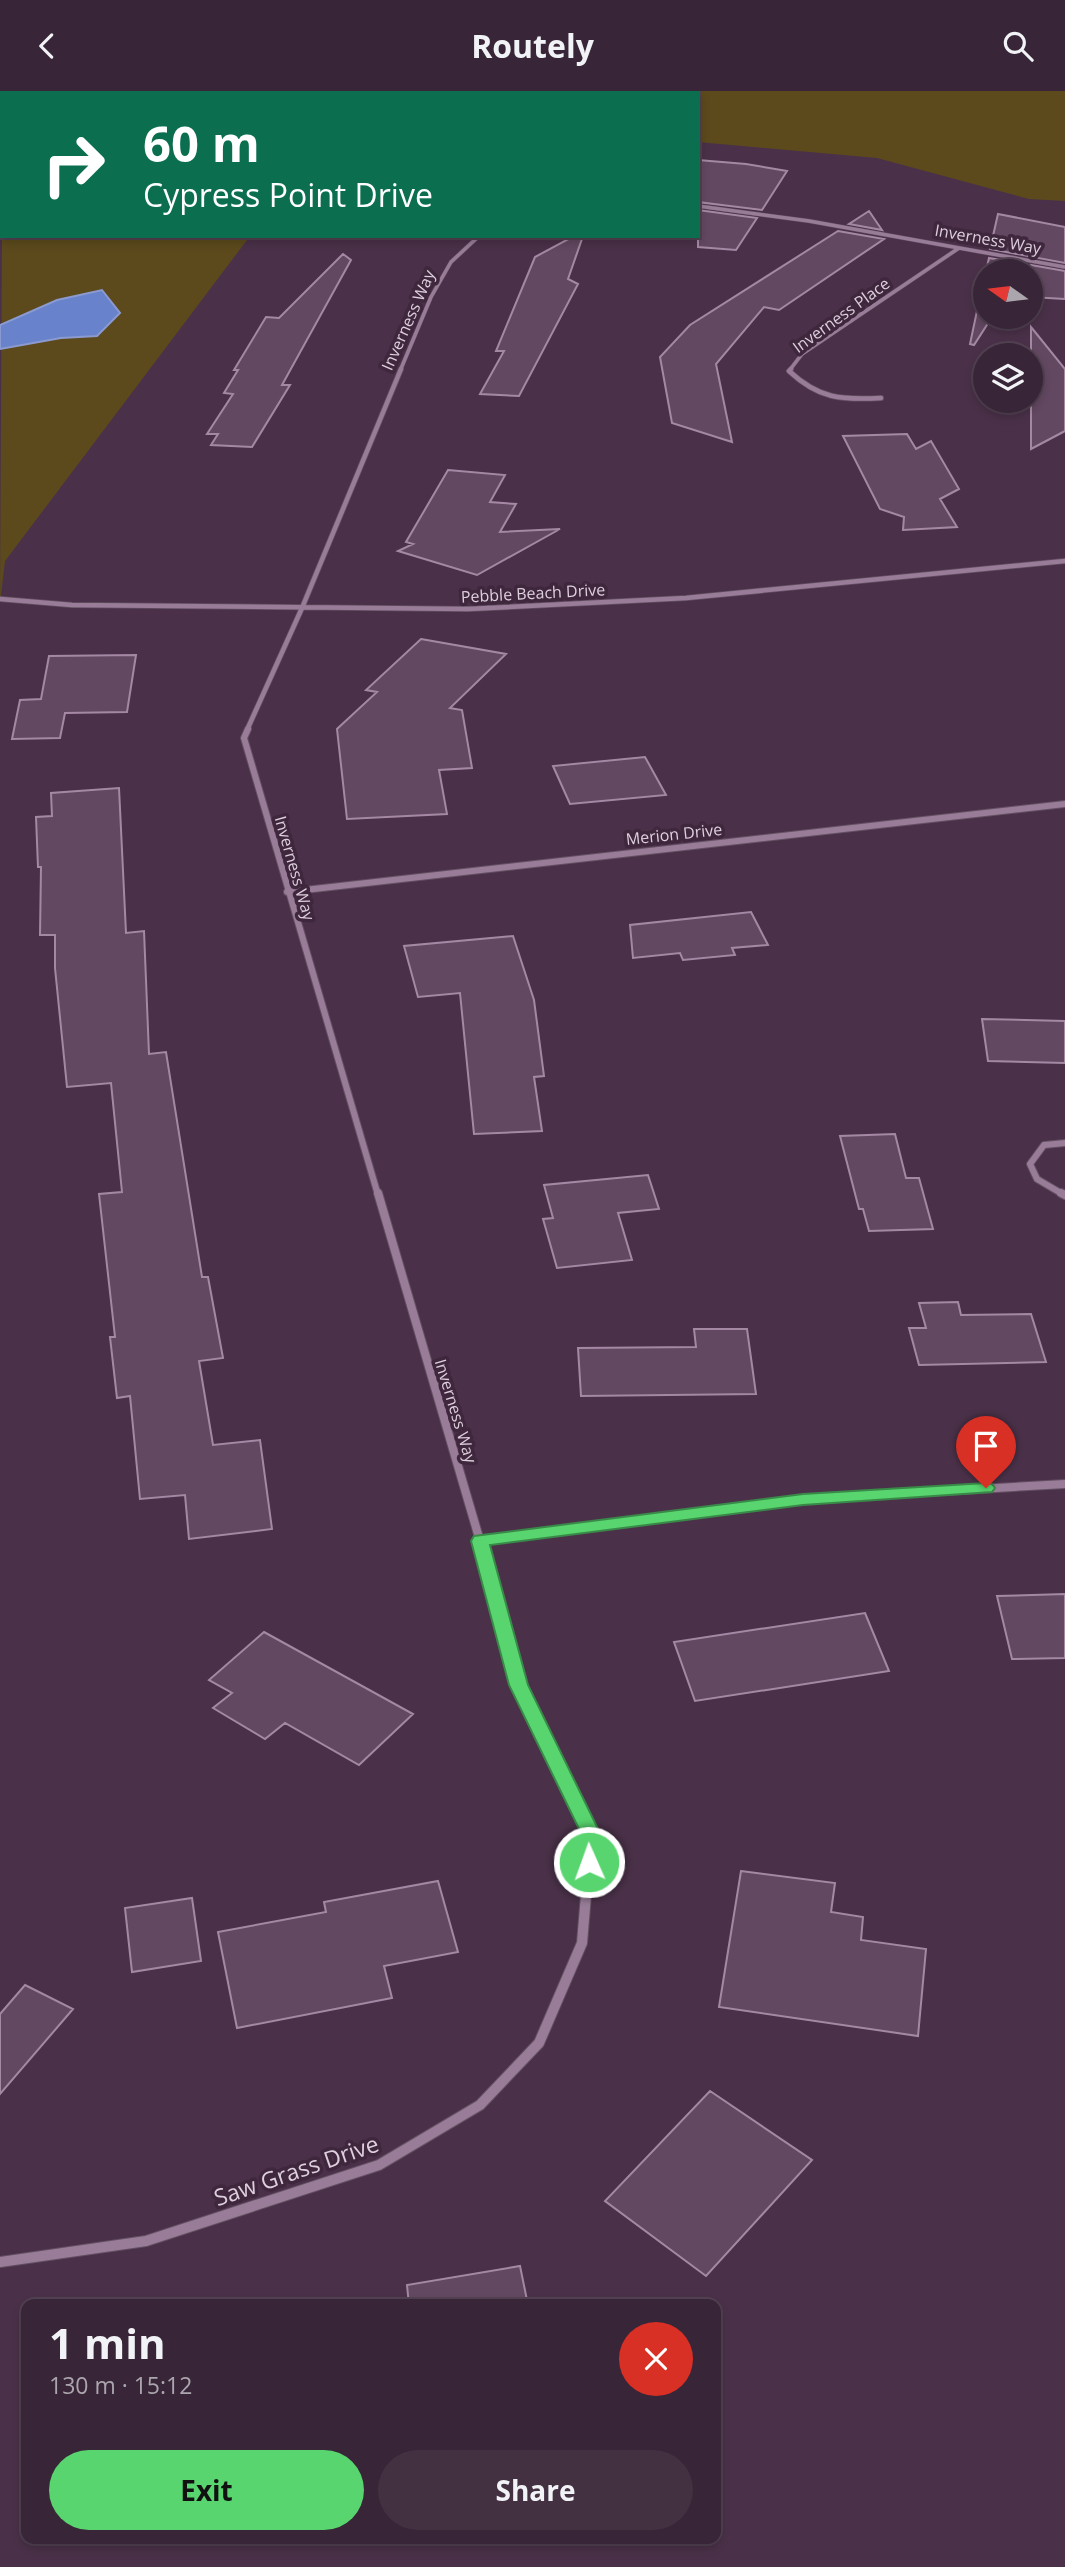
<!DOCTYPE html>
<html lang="en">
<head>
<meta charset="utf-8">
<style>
  :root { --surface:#382537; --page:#433142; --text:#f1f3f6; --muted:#aba5ad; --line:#524252; --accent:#58d56f }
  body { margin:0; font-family:"Open Sans",sans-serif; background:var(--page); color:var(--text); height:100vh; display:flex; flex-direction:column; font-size:26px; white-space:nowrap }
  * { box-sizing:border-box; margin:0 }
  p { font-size:23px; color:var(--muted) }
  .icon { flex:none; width:38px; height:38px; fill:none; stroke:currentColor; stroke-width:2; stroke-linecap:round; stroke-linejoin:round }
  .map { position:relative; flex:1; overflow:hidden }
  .sheet { position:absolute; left:21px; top:2208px; width:700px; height:245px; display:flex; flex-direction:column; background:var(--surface); border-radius:14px; box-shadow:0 4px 10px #0003,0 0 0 2px var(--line) }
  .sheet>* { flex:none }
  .top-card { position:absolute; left:0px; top:0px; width:700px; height:147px; box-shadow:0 4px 10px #0003,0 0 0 2px var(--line); background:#0b6e4f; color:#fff; overflow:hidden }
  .needle { width:46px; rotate:284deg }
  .tools { position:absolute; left:973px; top:168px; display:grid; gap:14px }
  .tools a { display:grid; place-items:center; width:70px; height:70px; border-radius:50%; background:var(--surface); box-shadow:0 4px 10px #0003,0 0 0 2px var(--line); font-size:35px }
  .pin { position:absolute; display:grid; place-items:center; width:60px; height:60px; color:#fff; margin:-72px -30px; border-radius:50% 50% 50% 0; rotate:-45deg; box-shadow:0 0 7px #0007 }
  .pin .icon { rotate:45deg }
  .me { position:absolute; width:77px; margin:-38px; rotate:358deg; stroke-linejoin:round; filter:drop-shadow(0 0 5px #0008) }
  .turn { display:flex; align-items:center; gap:24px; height:147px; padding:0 28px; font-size:32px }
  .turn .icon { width:91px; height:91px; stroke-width:2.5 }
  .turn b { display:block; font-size:49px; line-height:60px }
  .round { display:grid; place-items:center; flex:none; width:74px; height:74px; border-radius:37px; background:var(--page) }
  .summary { display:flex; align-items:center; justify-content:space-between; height:119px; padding:0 28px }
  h1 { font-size:42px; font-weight:700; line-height:52px }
  .primary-button { display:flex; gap:14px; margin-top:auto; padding:14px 28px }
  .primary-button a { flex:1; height:80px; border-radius:42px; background:var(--accent); color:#111; font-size:28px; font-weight:700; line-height:80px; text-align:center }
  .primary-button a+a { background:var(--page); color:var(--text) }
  header { display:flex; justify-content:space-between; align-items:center; height:91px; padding:0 28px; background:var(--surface); font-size:32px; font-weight:700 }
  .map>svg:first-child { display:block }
</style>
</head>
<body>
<header><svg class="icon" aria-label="back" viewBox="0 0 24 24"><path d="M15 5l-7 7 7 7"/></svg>Routely<svg class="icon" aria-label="search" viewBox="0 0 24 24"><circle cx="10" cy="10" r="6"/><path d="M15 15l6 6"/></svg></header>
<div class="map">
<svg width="1065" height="2476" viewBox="0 0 1065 2476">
  <rect width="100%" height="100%" fill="#4a3149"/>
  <path fill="#5c4a1d" d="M464,0H1065V110L1029,108L877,67L698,51V2H456Z
    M2,129V145H250L5,470L0,512Z"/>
  <path fill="#6883cb" stroke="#8b9ad0" stroke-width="2" d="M102,199L120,222L97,245L61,247L0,258V234L57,209Z"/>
  <path fill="#624861" stroke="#a589a4" stroke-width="2" d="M698,69L746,73L787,80L762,119L698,111Z
    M698,119L757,127L736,159L698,156Z
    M869,120L882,139L849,133Z
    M998,123L1065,136V172L990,158Z
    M838,140L884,148L779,219L764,216L716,273L732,351L672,332L660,266L690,234Z
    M574,145H583L568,188L578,193L519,305L480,303L504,260H496L535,166Z
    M343,163L351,169L282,294H290L252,356L211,354L218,343H207L233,303L224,302L238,279H234L266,226L279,227Z
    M989,167L1025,173L1021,180H986Z
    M1031,174L1065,180V208L1031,206Z
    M985,182V226H992L974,254L970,253Z
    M1031,236L1065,278V340L1031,358Z
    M907,343L916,358L931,350L959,398L940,408L957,436L903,439L904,426L880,418L843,345Z
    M448,379L505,384L490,411L516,413L500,441L560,438L477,484L398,460L413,453L406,451Z
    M421,548L506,563L450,617L462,619L472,677L439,679L447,723L347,728L337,638L377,601L366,599Z
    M136,564L127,621L65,622L60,647L12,648L20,609L41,608L49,565Z
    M645,666L666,704L570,713L553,675Z
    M119,697L126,842L144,840L149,963L166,961L202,1186H208L223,1267L199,1270L213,1354L260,1349L272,1438L189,1448L185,1404L140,1408L130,1305L117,1307L110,1246H115L99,1103L122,1101L111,992L67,996L55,877V844H40L41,776H38L36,726L52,725L51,702Z
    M751,821L768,854L732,857L735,864L683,869L680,862L633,867L630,834Z
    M513,845L534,909L544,985L534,986L542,1040L474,1043L460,902L418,906L404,855Z
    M982,928L1065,930V972L988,970Z
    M895,1043L906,1087H919L933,1138L869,1140L863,1118H859L840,1045Z
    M648,1084L659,1118L618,1122L632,1169L557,1177L543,1128L553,1127L544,1094Z
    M958,1211L961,1224L1031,1223L1046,1271L919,1274L909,1237H926L919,1212Z
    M694,1238H747L756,1303L581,1305L578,1257L696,1256Z
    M1065,1503V1567L1012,1568L997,1505Z
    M865,1522L889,1580L695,1610L674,1551Z
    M264,1541L413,1623L359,1674L285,1632L265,1648L213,1617L232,1602L209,1589Z
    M741,1780L835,1792L831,1821L863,1826L861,1849L926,1858L918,1945L719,1916Z
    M438,1790L458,1861L384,1875L392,1907L237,1937L218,1841L326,1821L324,1811Z
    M192,1807L201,1870L132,1881L125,1817Z
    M25,1894L73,1918L0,2003V1923Z
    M710,2000L812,2069L706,2185L605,2110Z
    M520,2175L528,2214H409L407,2194Z"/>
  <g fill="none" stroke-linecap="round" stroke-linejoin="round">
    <g stroke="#645063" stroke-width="4.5">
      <path id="minor-far4" d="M147,2L154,0
        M698,115L809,130L1065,176
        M400,280L431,206L451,171L479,145
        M789,280L802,263L959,157"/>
    </g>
    <g stroke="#645063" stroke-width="6">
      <path id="minor-far3" d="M791,278L789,280C819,308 841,309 881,307
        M0,508L72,514L468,518L686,507L1065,470
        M247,639L302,517L401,278"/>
    </g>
    <g stroke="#645063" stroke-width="8">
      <path id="minor-far2" d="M248,638L244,647L378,1104
        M287,801L1065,713
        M1064,1104L1037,1088L1030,1073L1044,1054L1065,1052"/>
    </g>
    <g stroke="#645063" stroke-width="10">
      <path id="minor-far1" d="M378,1102L480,1450L519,1594L571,1703
        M1061,1102L1065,1104
        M480,1450L803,1408L1065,1393"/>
    </g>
    <g stroke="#645063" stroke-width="12">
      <path id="minor" d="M0,2171L146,2150L379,2074L480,2014L539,1952L582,1852L591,1744L571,1701"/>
    </g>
    <path stroke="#978396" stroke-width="2" stroke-dasharray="2.5 2.5" stroke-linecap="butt" d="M502,2L506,0"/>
    <use href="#minor-far4" stroke="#997d98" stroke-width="3.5"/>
    <use href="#minor-far3" stroke="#997d98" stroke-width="4.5"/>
    <use href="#minor-far2" stroke="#997d98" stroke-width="6"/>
    <use href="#minor-far1" stroke="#997d98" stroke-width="8"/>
    <use href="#minor" stroke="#997d98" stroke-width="10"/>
  </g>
  <path fill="#58d56f" stroke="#398a48" stroke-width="2" d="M986,1392L992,1393L995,1397L992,1401L803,1414L490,1454L528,1594L601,1744L596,1776L589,1779L582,1776L579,1771L582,1744L509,1594L471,1450L474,1445L803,1403Z"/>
  <g text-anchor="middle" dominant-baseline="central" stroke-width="7" stroke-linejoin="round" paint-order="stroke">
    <g font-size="16" fill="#decfdd" stroke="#3f273e">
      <text transform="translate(988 148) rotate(10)">Inverness Way</text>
      <text transform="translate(841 224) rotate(-36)">Inverness Place</text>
      <text transform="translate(408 229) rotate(-66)">Inverness Way</text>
      <text transform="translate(533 502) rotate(-3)">Pebble Beach Drive</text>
      <text transform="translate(674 743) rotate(-6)">Merion Drive</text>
      <text transform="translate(295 777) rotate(74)">Inverness Way</text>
      <text transform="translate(456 1320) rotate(73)">Inverness Way</text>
    </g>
    <g font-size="23" fill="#decfdd" stroke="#3f273e">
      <text transform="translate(296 2079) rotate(-19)">Saw Grass Drive</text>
    </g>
  </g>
</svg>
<div class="tools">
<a><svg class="needle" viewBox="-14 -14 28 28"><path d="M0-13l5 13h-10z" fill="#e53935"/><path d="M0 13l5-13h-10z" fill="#aba5ad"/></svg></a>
<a><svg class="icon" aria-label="layers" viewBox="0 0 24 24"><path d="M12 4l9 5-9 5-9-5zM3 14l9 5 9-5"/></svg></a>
</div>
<div class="pin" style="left:986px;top:1397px;background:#d93025"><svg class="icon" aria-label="arrive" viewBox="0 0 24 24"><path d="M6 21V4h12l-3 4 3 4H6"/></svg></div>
<svg class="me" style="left:589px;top:1771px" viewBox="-20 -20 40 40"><circle r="17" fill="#58d56f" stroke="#fff" stroke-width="3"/><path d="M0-11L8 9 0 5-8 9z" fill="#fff"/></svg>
<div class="top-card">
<div class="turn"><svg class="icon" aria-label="right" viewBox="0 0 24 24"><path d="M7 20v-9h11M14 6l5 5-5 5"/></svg><div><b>60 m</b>Cypress Point Drive</div></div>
</div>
<section class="sheet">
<div class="summary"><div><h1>1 min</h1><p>130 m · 15:12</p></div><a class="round" style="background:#d93025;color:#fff"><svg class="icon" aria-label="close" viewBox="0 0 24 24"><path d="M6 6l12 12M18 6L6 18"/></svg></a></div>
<div class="primary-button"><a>Exit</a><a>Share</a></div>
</section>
</div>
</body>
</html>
